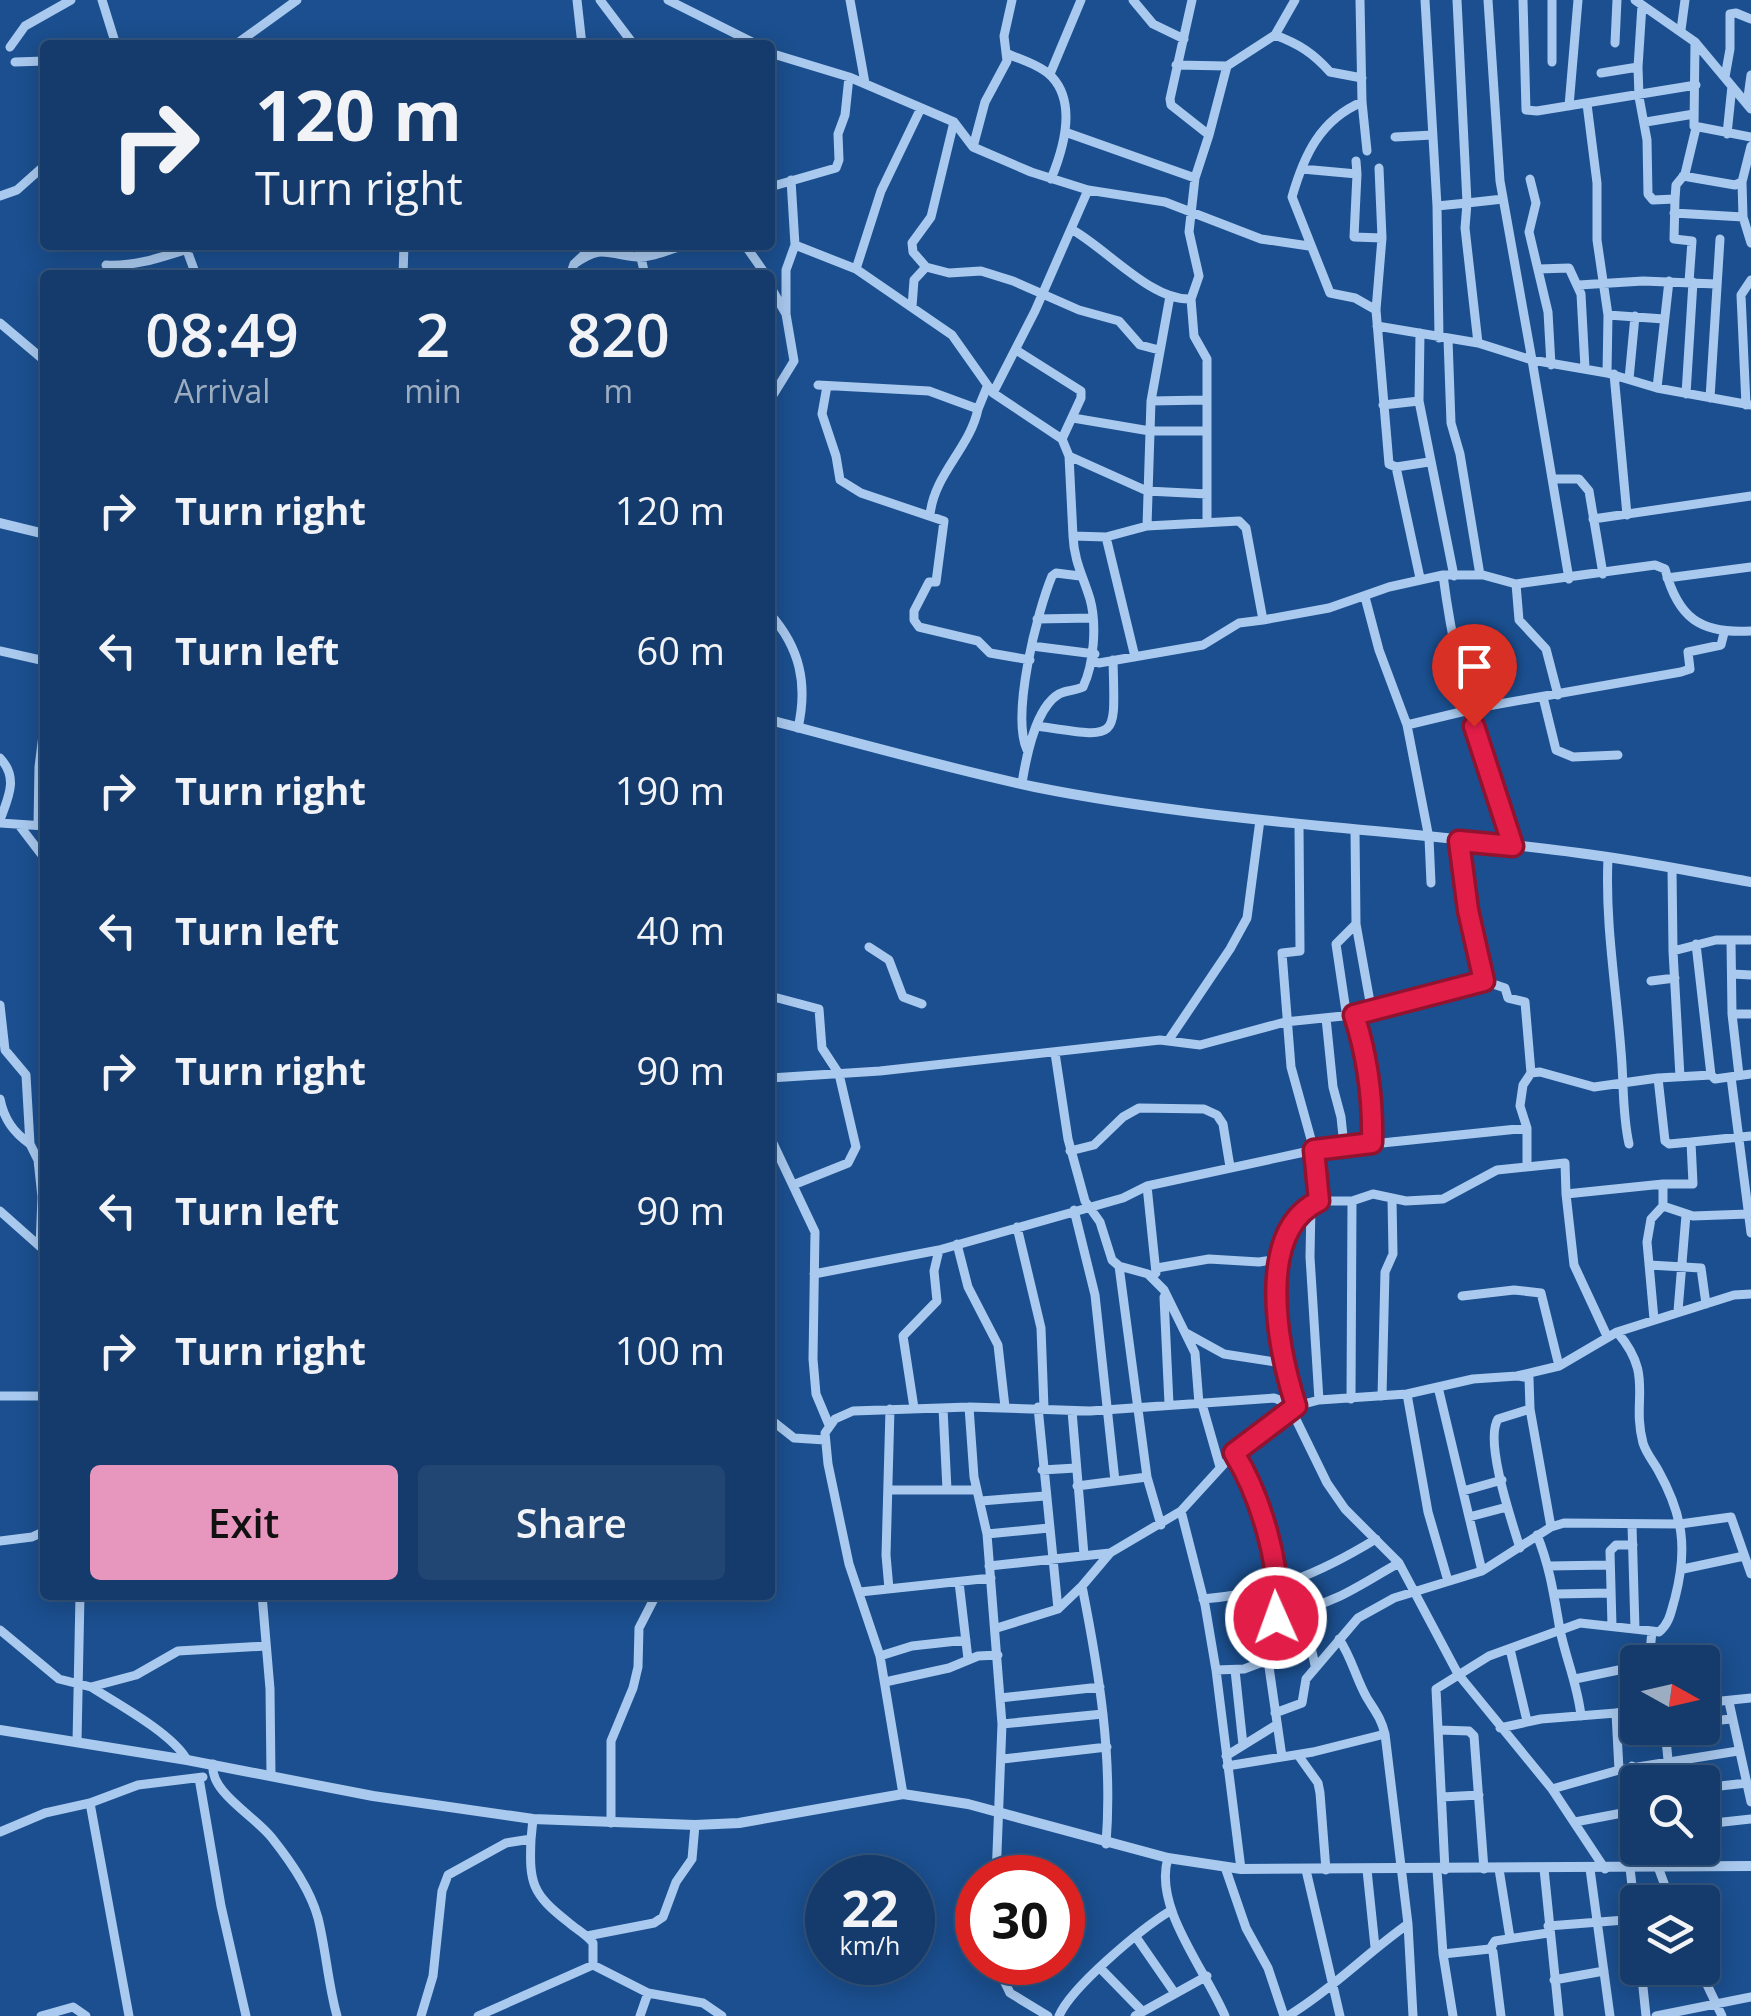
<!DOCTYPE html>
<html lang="en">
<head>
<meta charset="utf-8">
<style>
  :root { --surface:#143b6b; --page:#214673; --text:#f1f3f6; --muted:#9dadc1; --line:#33557e; --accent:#e797bd }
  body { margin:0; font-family:"Open Sans",sans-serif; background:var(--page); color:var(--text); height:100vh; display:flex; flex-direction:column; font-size:38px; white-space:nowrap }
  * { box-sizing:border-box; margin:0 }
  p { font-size:32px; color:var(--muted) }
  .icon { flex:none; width:55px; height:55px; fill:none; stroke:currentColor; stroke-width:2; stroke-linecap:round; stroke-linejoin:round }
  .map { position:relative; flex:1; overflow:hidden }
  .side { position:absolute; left:40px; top:270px; width:735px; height:1330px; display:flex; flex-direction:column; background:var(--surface); border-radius:10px; box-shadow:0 5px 25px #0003,0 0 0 2px var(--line) }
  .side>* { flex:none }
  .guide { position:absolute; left:40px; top:40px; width:735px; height:210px; border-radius:10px; box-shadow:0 5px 25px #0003,0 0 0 2px var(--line); background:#143b6b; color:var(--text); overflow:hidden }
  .needle { width:65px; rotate:98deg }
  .tools { position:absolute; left:1620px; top:1645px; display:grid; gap:20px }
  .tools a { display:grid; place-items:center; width:100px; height:100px; border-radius:10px; background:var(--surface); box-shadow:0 5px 25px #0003,0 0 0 2px var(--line); font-size:50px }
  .speed { position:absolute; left:805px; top:1855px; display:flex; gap:20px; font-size:50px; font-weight:700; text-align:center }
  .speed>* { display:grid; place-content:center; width:130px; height:130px; border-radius:50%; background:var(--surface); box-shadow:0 5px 25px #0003,0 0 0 2px var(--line); line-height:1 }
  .speed small { font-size:25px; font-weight:400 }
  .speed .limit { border:15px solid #d22; background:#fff; color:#111 }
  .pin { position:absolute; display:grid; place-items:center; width:85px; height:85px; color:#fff; margin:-102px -42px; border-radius:50% 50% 50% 0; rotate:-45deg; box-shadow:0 0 10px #0007 }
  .pin .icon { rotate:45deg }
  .me { position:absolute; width:110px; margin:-55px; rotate:358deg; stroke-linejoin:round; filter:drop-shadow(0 0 8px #0008) }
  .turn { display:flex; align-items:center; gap:35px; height:210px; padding:0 50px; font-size:45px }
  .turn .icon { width:130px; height:130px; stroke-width:2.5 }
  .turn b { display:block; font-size:70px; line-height:85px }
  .eta { display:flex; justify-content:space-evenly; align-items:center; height:170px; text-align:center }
  .eta b { font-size:60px; font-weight:600; line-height:70px }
  .cta { display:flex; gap:20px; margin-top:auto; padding:20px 50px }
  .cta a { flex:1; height:115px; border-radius:10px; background:var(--accent); color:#111; font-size:40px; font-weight:600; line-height:115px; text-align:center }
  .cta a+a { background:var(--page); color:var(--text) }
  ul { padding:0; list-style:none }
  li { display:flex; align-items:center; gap:30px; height:140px; padding:0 50px }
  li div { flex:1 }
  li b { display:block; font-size:38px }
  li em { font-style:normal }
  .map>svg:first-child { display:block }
</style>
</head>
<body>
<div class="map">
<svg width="1751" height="2016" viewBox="0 0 1751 2016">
  <rect width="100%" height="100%" fill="#1b4f8f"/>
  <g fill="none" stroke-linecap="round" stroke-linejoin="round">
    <path stroke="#a9c9ee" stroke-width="9" d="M102,0L116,45
      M577,0L582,45
      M600,0L634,45
      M668,0L758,45
      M850,0L865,83
      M1133,0L1153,24L1184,39
      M1192,0L1170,99L1171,105L1209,135L1195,178L1189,232L1199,276L1191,299L1194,336L1207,359V522
      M1360,0L1362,102L1367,151
      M1425,0L1437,206L1439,338
      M1488,0L1500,181L1532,360L1607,373L1657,388L1751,405
      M1523,0L1526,110L1537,111L1696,85
      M1552,0V62
      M1635,0L1695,42L1751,109
      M1642,5L1638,67L1639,97L1647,140L1648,194L1653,200L1675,199L1674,239L1692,241L1689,282
      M1681,30L1685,0
      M1275,35C1299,44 1313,53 1330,72L1362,78
      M1695,42L1694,126L1751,137
      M1615,43L1617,0
      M235,45L297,0
      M10,47L25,26L71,0
      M770,53L849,77L954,122L973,147L1031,172L1088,190L1165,202L1261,239L1309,246
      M1008,54C1022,60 1042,66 1052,77C1077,104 1063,150 1051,179
      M15,62L45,61
      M1176,65L1227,66L1275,35L1295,0
      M1601,73L1638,67
      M1050,74L1081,0
      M1725,77L1730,49V14L1736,13L1751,19
      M1362,102C1320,120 1304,155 1292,197L1330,293L1355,298L1376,310
      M1587,104L1597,183V240L1608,315L1607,373
      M1747,104L1751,75
      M1569,106L1578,0
      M954,122L931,217L912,243L913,252L926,267L949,273L981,271L1013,281L1079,310L1119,321L1140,345L1159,350
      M1646,122L1694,114
      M1065,132L1195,178
      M1727,134L1732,86
      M1209,135L1227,66
      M1395,137L1433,135
      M973,147L985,102L1007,61L1004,36L1012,0
      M1379,168L1382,238L1376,310L1389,464L1396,467L1429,462
      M1302,169L1357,174L1356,161
      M1357,174L1354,237L1382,238
      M1683,176L1735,185L1742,182L1751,146
      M1530,179L1536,203L1529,232L1548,312L1551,365
      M1742,182L1743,217L1751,243
      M770,187L836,168L839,160L838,134L845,115L849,77
      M0,196L17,190L45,165
      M1675,199L1676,185L1685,174L1696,128
      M1437,206L1467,203L1457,0
      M1674,213L1743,217
      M1071,229C1106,248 1151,301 1191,299
      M185,245L196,275
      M638,245L645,275
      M721,245H725
      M745,245L766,275
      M795,245L856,269L952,335L993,393L1062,439L1069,456L1073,536
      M574,264C604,243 606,255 637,257C651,258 671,249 685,245
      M106,265C140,267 169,254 201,245
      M856,269L881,191L921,108
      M1539,269L1569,268L1581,294L1585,368
      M403,275L404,245
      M570,275L574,264L589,250V245
      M1579,285L1643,281L1716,284
      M770,286L786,314
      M912,307L914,280L926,267
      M1608,315L1664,319
      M0,323L45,361
      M1377,326L1478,343L1532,360L1569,579
      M1420,333L1419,401L1454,576
      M1448,339L1451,423L1460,454L1480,575
      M1478,343L1465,228L1467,203L1503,199
      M1016,350L1081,391V398L1062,439
      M1614,374L1627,515
      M1629,379L1635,316
      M818,385L929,391L978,409L987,387
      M827,386L822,414L836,456L840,480L861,493L944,521L936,582H929L914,611V620L919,627L978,641L990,653L1030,660
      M1657,388L1669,281
      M993,393L1035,311L1088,190
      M1686,394L1693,282
      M1710,398L1720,239
      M770,400L794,361L786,314V270L795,245L791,180
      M1151,401L1205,400
      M1383,405L1419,401
      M1746,405L1741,295L1751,280
      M1073,418L1150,431H1206
      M1069,456L1147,491L1207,494
      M1396,467L1420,578
      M1552,479H1579L1589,491L1603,574
      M930,515C934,474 970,448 978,409
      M1593,519L1751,496
      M1147,526L1151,401L1170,296
      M1106,537L1135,657
      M1667,578L1751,567
      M1516,584L1519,620L1546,649L1558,695
      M1365,597L1379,650L1407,725L1482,707L1681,672L1690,669L1688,652L1721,645L1724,633
      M770,614C800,648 808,684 798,728
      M1037,619L1092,618
      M1032,646L1095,654
      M0,651L45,661
      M1092,661L1099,663L1203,645L1239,623L1263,620
      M1543,697L1556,750L1573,757L1618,755
      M1407,725L1429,838L1431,883
      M1037,726C1120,738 1115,743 1113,660
      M1027,750C1011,715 1037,612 1052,576L1056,573L1080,576
      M0,758C19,778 8,798 0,820
      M1022,783C1026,758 1035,708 1059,694C1066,690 1075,691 1083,687C1094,664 1097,624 1090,599C1083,576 1074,561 1073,536L1106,537L1147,526L1239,521L1246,528L1263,620L1329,608L1389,587L1443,575
      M0,823L45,826
      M1299,824L1300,951L1282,953L1291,1067L1314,1150L1319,1201
      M19,825L45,859
      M38,825L39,767L45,719
      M1459,841L1468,910L1484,981L1505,988L1508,998L1525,1002L1531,1073L1523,1085L1520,1106L1527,1128V1167
      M1513,847C1480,759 1455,668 1443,575H1483L1516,584L1655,565L1665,569C1678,618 1700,634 1751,631
      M1608,858C1605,923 1616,986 1621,1051C1624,1083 1622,1113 1629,1144
      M1672,868L1673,951L1680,1077
      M1356,924L1372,1013
      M1731,940L1732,1014L1739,1075
      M1696,944L1711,1075
      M869,947L889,960L903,997L922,1004
      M1673,951L1716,940H1751
      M1732,974L1751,975
      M1651,981L1675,978
      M770,996L819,1009L822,1048L839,1074L856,1147L848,1163L793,1185
      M0,1005L5,1050L26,1075L30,1144L38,1160L42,1197L40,1246
      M1732,1014H1751
      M1354,1015C1367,1055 1373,1101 1372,1143
      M1326,1018L1333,1087L1341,1117L1344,1146
      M1347,1018L1336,944L1356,924L1355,830
      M1168,1041L1230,949L1247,918L1260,820
      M1055,1053L1068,1139L1085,1201L1100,1222L1112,1260L1119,1266L1147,1477L1161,1525
      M1531,1073L1540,1072L1594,1087L1658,1078
      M1731,1077L1751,1233
      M770,1078L880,1071L1160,1040L1200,1045L1285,1022L1372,1013L1423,996L1484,981
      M0,1099C4,1119 13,1132 30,1144
      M770,1137L815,1232L813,1359L816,1394L829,1425
      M1691,1142L1751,1136
      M1070,1151L1094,1145L1123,1117L1139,1108L1204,1109L1217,1115L1223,1124L1230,1167
      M1147,1186L1156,1273
      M1311,1205L1310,1257L1319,1400
      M1663,1206L1693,1216L1748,1214
      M1074,1210L1095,1295L1115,1481
      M0,1211L45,1251
      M1017,1227L1041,1328L1044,1408
      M957,1244L968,1287L998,1345L1005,1407
      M1649,1265L1701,1268L1706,1304
      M1119,1266L1148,1274L1164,1290L1195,1353L1199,1404
      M1157,1268L1209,1259L1259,1262L1279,1259
      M814,1274L939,1250L1123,1198L1147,1186L1314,1150L1527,1128
      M1462,1296L1514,1290L1541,1293L1559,1366
      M1164,1297L1169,1404
      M1678,1311L1686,1215
      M1654,1319L1647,1242L1651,1219L1663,1206V1184H1693L1691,1142L1669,1144L1665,1141L1658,1078L1711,1075L1715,1079L1751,1074
      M1617,1332C1655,1376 1631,1398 1643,1443C1646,1453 1653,1461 1658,1470C1683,1515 1688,1548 1675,1598C1671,1611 1670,1623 1659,1632L1652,1631
      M1186,1333L1224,1354L1282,1363
      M1607,1336L1574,1265L1566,1194L1663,1184
      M1518,1376L1529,1378L1530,1409L1551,1527
      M1438,1387L1482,1571
      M1407,1394L1428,1512L1448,1581
      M0,1396H45
      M1382,1396L1385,1272L1393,1254L1392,1199
      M1351,1399L1352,1201
      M1202,1404L1220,1467
      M1296,1406L1282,1363L1276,1282L1286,1241L1295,1223L1311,1205L1319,1201H1352L1373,1194L1406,1201L1443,1199L1497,1170L1565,1163L1566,1194
      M969,1407L974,1477L987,1534L1002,1724L996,1878
      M1038,1407L1058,1609
      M914,1408L903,1336L937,1301L934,1271L939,1250
      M943,1408L947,1490
      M1072,1411L1084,1555
      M770,1419L794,1438L825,1440
      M1234,1453L1252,1487L1274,1560L1277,1612L1268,1660L1282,1757
      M1042,1470L1076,1468
      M1077,1486L1147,1477
      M888,1490H977
      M1463,1491L1502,1480
      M981,1501L1045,1496
      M1181,1511L1205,1605L1216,1670L1241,1869
      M1469,1517L1507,1507
      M1632,1525L1635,1629
      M987,1534L1049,1528
      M1537,1535C1550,1567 1554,1596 1560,1630C1566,1659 1578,1686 1581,1716
      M0,1541L32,1537L45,1531
      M1520,1548C1512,1522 1484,1441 1498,1419L1530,1409
      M989,1566L1110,1553
      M1549,1566L1610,1565
      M1683,1569L1744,1556
      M959,1582L968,1659
      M1082,1586C1099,1672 1113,1757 1106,1844
      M889,1589L886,1555L890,1409
      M860,1592L991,1578
      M1555,1594L1611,1593
      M262,1595L270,1689L271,1776
      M1203,1599C1272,1593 1317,1575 1376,1539
      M1276,1599C1283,1604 1289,1609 1297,1609C1331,1607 1369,1579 1399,1563
      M1302,1608L1315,1665
      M1612,1626L1610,1551L1616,1545H1633
      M997,1628L1058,1609L1082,1586L1110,1553L1181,1511L1234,1453L1296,1406L1319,1400L1407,1394L1473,1379L1517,1376L1559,1366L1617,1332L1734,1295L1751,1294
      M0,1630L59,1679L91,1687L136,1675L178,1651L266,1646
      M1339,1639C1352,1658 1356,1679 1367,1698C1375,1711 1381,1718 1385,1734L1408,1924L1413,2016
      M1510,1649L1527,1721
      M880,1656L912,1646L966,1640
      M1216,1670L1244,1669L1268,1660
      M1235,1670L1243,1745
      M1575,1679L1638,1666
      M885,1682L949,1668L978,1656L998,1655
      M91,1687C118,1704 173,1734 187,1760
      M1000,1698L1100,1687
      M1729,1702L1751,1802
      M1702,1703L1751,1698
      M1275,1713L1302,1703L1306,1679L1358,1618L1394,1598L1482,1571L1551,1527L1564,1523L1680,1524L1731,1517L1751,1574
      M1616,1713L1619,1770L1738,1751
      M1702,1722L1731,1719
      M1002,1724L1103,1714
      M1500,1728L1541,1719L1616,1713L1638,1707
      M1665,1728L1668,1760
      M1439,1730L1469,1731L1474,1736L1484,1869
      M1617,1734L1651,1728
      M77,1742L80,1595
      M1298,1755L1318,1783L1320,1793L1326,1870
      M1226,1756L1276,1725
      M1003,1759L1107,1747
      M213,1764C209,1792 255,1816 272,1838C291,1862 310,1889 318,1918C326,1950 328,1984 337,2016
      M1227,1766L1313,1752L1385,1734
      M1632,1766L1638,1798
      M199,1778L221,1906L246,2016
      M1702,1788L1747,1783
      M1552,1789L1619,1770
      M903,1794L880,1656L849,1564L828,1464L825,1433L835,1419L853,1411L969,1407L1090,1411L1274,1398L1288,1403L1327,1483L1345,1509L1399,1563L1458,1674L1552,1789L1605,1869
      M1442,1797L1479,1795
      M90,1803L129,2016
      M1575,1822L1638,1810
      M611,1823V1741L633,1688L638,1667L639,1628L656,1595
      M1705,1824L1751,1819
      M0,1832L45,1813L90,1803L138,1785L203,1777
      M531,1839C529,1883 532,1894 568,1922C577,1930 586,1934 593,1943V1965
      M1651,1848L1671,1902
      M1168,1858C1153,1907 1205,1969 1225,2016
      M1225,1867L1246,1928L1268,1968L1284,2016
      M1630,1868L1638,1939
      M1499,1869L1510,1938
      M1544,1869L1559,2016
      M1590,1869L1610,2016
      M1306,1870L1340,2016
      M1367,1870L1375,1947
      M1437,1870L1443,1954L1453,2016
      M1445,1870L1436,1689L1489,1656L1580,1623L1652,1631L1649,1662
      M1548,1926L1638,1919
      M587,1936L654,1923L663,1917L676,1882L692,1859L695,1825
      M1136,1937L1174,1992
      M1490,1949L1495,1941L1548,1933
      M1443,1954L1490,1949L1493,1952L1501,2016
      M995,1962L1010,1993L1048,2016
      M593,1965L648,1993L703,2003L722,2016
      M1641,1968L1646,2016
      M1699,1968L1722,2016
      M1101,1969L1142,2011
      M1554,1980L1604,1971
      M41,2016L73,2007L86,2016
      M421,2016L433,1976L442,1891L448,1875L506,1843L531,1839L533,1819
      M478,2016L593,1965
      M640,2016L648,1993
      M1059,2016C1071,1987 1141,1929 1170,1911
      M1135,2016L1207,1976
      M1288,2016C1332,1989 1367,1953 1408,1924
      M1656,2016L1751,1997"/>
    <path stroke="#a9c9ee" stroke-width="10" d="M0,523L45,534
      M770,720C858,743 946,768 1035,787C1215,823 1398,829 1579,853C1636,860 1694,872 1751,882
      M0,1730L187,1760L373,1796L533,1819L695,1825L739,1823L903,1794L968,1804L1168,1858L1241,1869L1751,1866"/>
  </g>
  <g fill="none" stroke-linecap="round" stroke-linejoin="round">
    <g stroke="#92132f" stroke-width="25">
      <path id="route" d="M1276,1618C1283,1569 1260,1495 1234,1453L1296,1406C1279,1352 1253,1232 1319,1201L1314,1150L1372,1143C1373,1101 1367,1055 1354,1015L1484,981L1468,910L1459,841L1513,846L1474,726"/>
    </g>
    <use href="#route" stroke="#e11d48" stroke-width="18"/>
  </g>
</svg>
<div class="tools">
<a><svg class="needle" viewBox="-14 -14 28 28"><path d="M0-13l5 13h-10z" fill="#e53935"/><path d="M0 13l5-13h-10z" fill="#9dadc1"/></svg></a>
<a><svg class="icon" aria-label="search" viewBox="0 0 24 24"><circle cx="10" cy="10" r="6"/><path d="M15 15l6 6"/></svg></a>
<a><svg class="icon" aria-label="layers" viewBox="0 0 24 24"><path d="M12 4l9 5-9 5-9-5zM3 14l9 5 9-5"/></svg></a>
</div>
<div class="speed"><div>22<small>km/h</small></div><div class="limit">30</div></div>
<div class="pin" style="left:1474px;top:726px;background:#d93025"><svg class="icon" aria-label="arrive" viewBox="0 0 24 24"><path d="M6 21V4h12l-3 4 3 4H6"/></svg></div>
<svg class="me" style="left:1276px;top:1618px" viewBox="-20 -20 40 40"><circle r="17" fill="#e11d48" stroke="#fff" stroke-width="3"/><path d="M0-11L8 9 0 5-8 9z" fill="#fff"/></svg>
<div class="guide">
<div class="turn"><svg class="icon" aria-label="right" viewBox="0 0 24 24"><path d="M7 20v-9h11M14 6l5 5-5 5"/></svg><div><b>120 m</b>Turn right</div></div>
</div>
<section class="side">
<div class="eta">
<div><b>08:49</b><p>Arrival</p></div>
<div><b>2</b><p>min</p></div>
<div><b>820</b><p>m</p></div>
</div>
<ul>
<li><svg class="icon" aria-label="right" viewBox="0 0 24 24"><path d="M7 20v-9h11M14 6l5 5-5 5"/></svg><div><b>Turn right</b></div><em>120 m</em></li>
<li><svg class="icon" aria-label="left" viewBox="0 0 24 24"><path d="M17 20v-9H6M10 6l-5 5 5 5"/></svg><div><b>Turn left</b></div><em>60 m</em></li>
<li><svg class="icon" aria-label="right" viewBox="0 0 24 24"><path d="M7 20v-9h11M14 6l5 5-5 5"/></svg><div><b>Turn right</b></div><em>190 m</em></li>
<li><svg class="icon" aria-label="left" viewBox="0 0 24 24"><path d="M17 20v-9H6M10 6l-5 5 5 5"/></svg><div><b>Turn left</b></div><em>40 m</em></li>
<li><svg class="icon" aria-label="right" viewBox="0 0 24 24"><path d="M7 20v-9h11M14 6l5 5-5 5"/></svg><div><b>Turn right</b></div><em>90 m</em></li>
<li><svg class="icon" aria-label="left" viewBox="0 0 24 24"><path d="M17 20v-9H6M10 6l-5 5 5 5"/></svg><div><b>Turn left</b></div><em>90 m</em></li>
<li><svg class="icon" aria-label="right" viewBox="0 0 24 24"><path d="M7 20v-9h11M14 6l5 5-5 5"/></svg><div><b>Turn right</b></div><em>100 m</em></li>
</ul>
<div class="cta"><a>Exit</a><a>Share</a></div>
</section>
</div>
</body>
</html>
